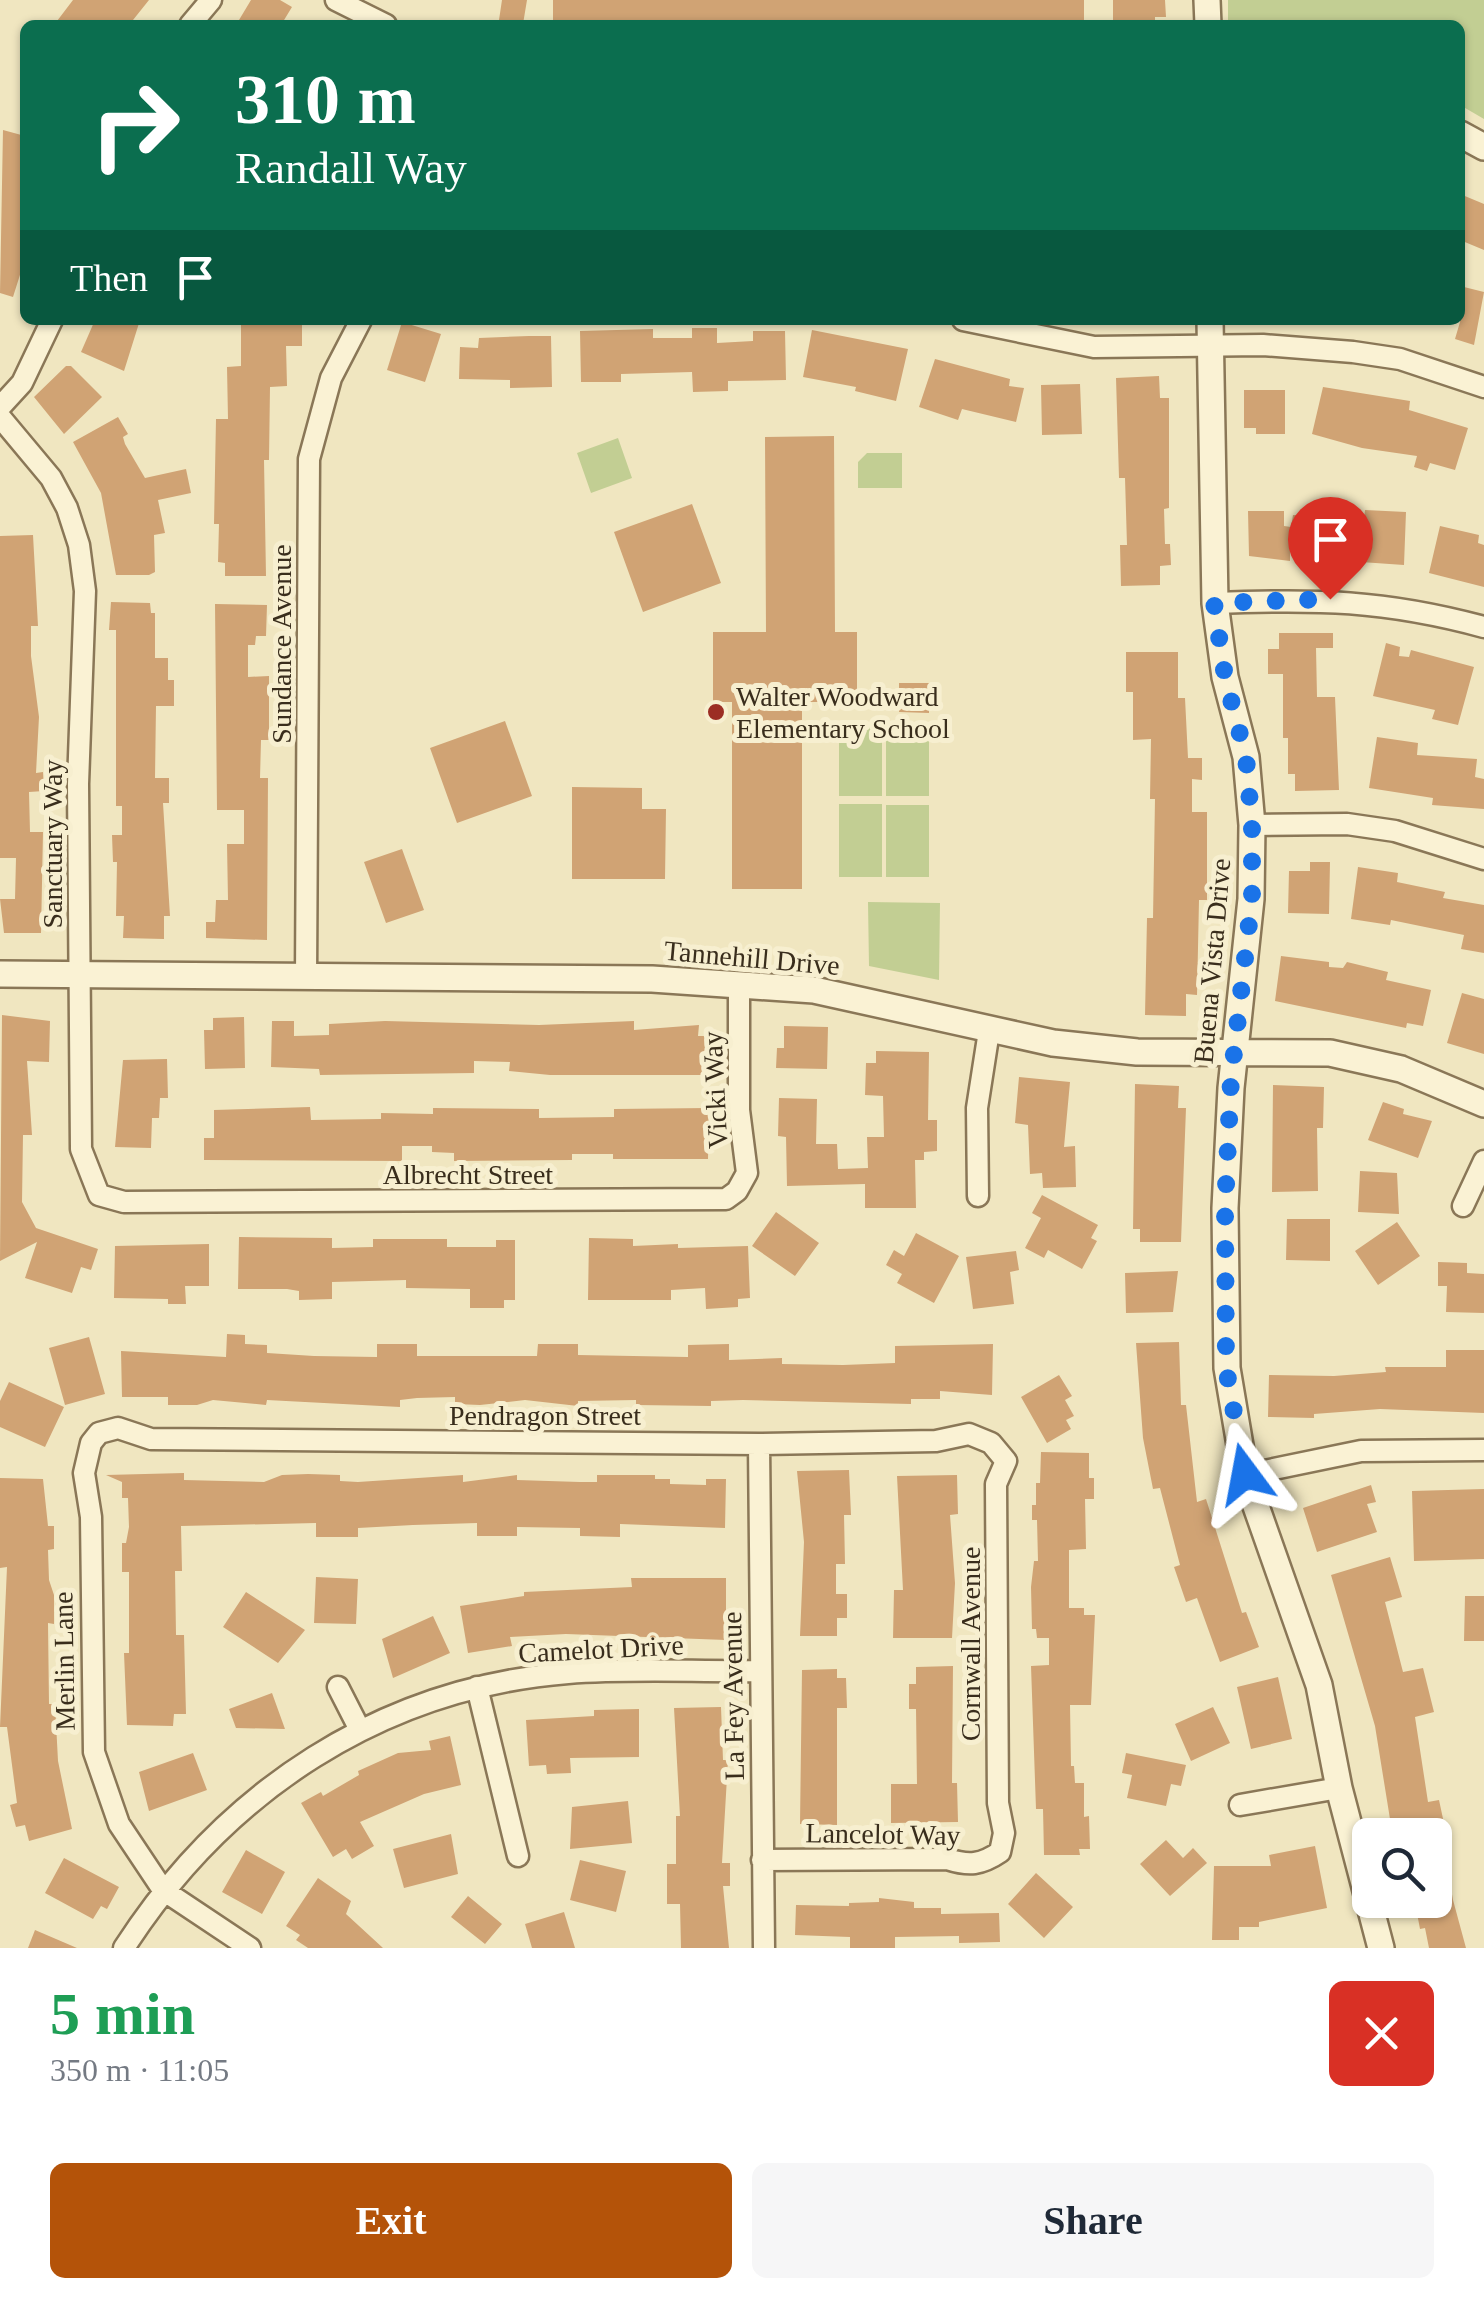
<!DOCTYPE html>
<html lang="en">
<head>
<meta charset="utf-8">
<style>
  :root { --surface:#fff; --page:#f6f6f7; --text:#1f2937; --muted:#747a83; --accent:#b45309 }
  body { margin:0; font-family:Georgia,serif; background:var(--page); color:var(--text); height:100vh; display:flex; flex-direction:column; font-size:38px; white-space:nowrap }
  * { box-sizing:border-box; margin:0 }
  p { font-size:32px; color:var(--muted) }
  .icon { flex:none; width:55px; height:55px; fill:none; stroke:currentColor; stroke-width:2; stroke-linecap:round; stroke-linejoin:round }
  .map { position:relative; height:1948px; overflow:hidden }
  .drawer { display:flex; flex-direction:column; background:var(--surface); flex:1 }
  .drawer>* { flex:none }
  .top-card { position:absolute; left:20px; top:20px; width:1445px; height:305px; border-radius:15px; box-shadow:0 2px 8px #0004; background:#0b6e4f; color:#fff; overflow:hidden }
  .controls { position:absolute; left:1352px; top:1818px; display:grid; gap:20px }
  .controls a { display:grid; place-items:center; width:100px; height:100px; border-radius:15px; background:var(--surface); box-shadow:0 2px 8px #0004; font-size:50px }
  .pin { position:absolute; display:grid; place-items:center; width:85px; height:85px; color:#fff; margin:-102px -42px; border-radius:50% 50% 50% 0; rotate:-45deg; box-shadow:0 0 10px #0007 }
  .pin .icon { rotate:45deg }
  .me { position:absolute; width:110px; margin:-55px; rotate:347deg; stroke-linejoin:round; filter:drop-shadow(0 0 8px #0008) }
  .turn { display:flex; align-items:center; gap:35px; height:210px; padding:0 50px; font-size:45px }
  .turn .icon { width:130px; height:130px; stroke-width:2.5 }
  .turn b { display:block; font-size:70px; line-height:85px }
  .then { display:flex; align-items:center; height:95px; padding:0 50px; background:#0003; gap:20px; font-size:38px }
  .round { display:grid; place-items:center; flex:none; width:105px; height:105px; border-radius:15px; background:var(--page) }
  .overview { display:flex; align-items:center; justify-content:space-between; height:170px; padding:0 50px }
  h1 { font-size:60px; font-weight:600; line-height:75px; color:#1e9e55 }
  .cta { display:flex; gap:20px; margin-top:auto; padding:20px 50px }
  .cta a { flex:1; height:115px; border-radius:15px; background:var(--accent); color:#fff; font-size:40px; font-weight:600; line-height:115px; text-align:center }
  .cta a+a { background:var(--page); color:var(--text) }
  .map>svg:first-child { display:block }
</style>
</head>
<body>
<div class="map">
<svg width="1484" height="1948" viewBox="0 0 1484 1948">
  <rect width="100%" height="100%" fill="#f0e6c0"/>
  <path fill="#c2ce93" d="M1228,0H1484V119L1460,105V25H1228Z
    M618,438L632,478L591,493L577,453Z
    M867,453H902V488H858V462Z
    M886,723H929V796H886Z
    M839,724H882V796H839Z
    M839,804H882V877H839Z
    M886,805H929V877H886Z
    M868,902L940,903L939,980L869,966Z"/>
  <path fill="#d0a374" d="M73,0H149L129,25H54Z
    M251,0H280L292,7L281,25H236Z
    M502,0H527L523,24L499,20Z
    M553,0H1084V25H553Z
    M1113,0H1165L1166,17H1155V25H1113Z
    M3,130L25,136V259L13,297L0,293Z
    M1460,194L1484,204V250L1460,240Z
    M1460,286L1484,292L1474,345L1455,339L1460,322Z
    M95,320H140L124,371L81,352Z
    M241,320H302V346H286L287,386L270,387L269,460H264L266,576H225V563L218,562L219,524H214L216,419H228L227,367L241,366Z
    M402,322L441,334L425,382L387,370Z
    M692,328H717V343L753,341V331H785L786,380L728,381V391L693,392L692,372L621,374V382H581L580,331L653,329V338H692Z
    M812,330L908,349L896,401L855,391L856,387L803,377Z
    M529,336H551L552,387L510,388V380L459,379L460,347L478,348L479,338Z
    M935,359L1010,379L1009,386L1024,388L1016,422L962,409L958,420L919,407Z
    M66,366H71L102,397L64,434L34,397Z
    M1159,376L1160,398H1169V508L1164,509L1165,544H1170L1171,565L1160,566V585L1121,586L1120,545H1127L1125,478H1119L1116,378Z
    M1080,384L1082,434L1042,435L1041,385Z
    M1323,387L1410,401L1409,410L1468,428L1455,470L1430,463L1427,471L1414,467L1417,456L1362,448L1312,434Z
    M1244,390H1285V434H1256V428H1244Z
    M118,417L128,434L123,437L125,444L145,478L186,469L191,493L158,500L165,533L154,535L155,572L149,575H116L101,493L73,442Z
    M834,436L835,632H857V702H802V889H732V702H713V632H766L765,437Z
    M692,504L721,583L643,612L614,532Z
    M1365,510L1406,512L1404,565L1332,560V554L1290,552V561L1249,556L1248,511H1284V526L1291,527L1293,515L1364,519Z
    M1440,526L1479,535L1478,543L1484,545V587L1429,573Z
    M33,535L38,626H31V656L39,717L36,773L43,772L44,791L29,792L30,832H43L41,933H4L0,899H15L16,858H0V536Z
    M111,602L150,603L151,613H155V658H168V680H174V706H156L155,778H169V803H163L170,916H164V939L123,938L124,916H116L117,862H113L112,835H122V806H116V630H109Z
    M215,604L267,605L266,636H256L255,645H248V677L269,676V740H261L260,778H268L267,940L206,938V922H215L216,900H228L227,844H244V810H217Z
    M1279,633H1333V648H1316L1317,697H1335L1339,790L1295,791V774H1288V738H1283V674H1268V649H1279Z
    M1386,643L1400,647L1399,656L1409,657L1411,650L1474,667L1458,725L1432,719L1435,710L1373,696Z
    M1126,652H1178V698H1185L1188,758H1202V780L1192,779V812H1207V900H1199L1197,995L1186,994V1016L1145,1015L1147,918H1153L1155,799H1150L1151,739L1133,740V692H1126Z
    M899,683H929V713L899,712Z
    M505,721L532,796L457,823L430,748Z
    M1377,737L1418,743L1417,755L1477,759L1475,777L1484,779V809L1432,805L1433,798L1369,788Z
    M572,787L642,788V809H666L665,879H572Z
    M402,849L424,910L386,923L364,862Z
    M1310,862H1330L1329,914L1288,913L1289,871H1310Z
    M1358,867L1398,873L1397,882L1445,892L1443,898L1484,905V953L1461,949L1464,935L1391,920L1390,925L1351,919Z
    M1281,956L1329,962V967L1343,968L1347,962L1388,972L1386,980L1431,990L1423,1026L1407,1023L1406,1028L1275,1001Z
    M1462,993L1484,999V1054L1447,1043Z
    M2,1015L50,1021L49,1062L27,1061L32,1135H23L22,1202L36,1228L98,1249L91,1270L81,1267L72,1293L25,1278L37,1242L0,1261Z
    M244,1017L245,1068L205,1069L204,1030H213V1018Z
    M272,1021H294V1036L329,1035V1024L385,1021L539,1025L634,1021V1030L699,1025L698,1036H707L706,1075H550L509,1071L510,1062L474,1061V1073L320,1075L319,1069L271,1067Z
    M784,1026L828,1027L827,1069L776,1068L777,1048H784Z
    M876,1051L929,1052L928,1120H937V1151L924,1152V1160H915L916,1208H865V1184L787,1186L786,1137L778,1136L779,1098L817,1099L816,1144H837L838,1169L868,1168L867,1137H884L883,1096L865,1095L866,1063H876Z
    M167,1059L168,1098H160L159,1118H152L151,1148L115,1147L123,1060Z
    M1019,1077L1070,1082L1064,1147L1075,1146L1076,1187L1043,1188L1042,1173L1030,1174L1028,1125L1015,1123Z
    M1135,1084L1179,1086L1178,1108H1186L1181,1242H1140V1229H1133Z
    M1273,1085L1324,1087L1323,1128H1317L1318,1191L1272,1192Z
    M1383,1102L1404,1109L1403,1114L1432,1121L1418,1158L1368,1140Z
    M310,1107L311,1120L381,1119V1113L433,1114V1108L539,1109V1118L614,1117V1109L709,1108L708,1159H613V1154H572V1160L454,1161V1153L432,1152V1146H402V1161L204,1160V1138H214V1110Z
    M1360,1171L1397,1173L1399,1214L1358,1212Z
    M1042,1195L1098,1225L1091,1238L1097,1241L1082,1269L1048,1250L1044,1258L1025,1248L1041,1218L1032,1213Z
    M776,1212L819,1243L795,1276L752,1246Z
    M1287,1219H1330V1261L1286,1260Z
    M1397,1222L1420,1256L1378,1285L1355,1251Z
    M916,1233L959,1256L934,1303L897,1283L902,1274L886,1265L894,1250L904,1256Z
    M239,1237L332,1238V1248L373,1247V1239H447V1247H496V1240H515V1300H504V1308H470V1289L406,1288V1280L332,1282V1299L299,1300V1291L287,1289H238Z
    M589,1238L633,1239V1246L678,1244V1248L748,1246L750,1298L738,1299V1307L706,1309L705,1288L671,1290V1300H588Z
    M209,1244V1286H185L186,1304H168V1299L114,1298L115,1246Z
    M1016,1251L1019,1270L1010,1272L1014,1304L973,1309L966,1257Z
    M1438,1262L1467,1263V1273L1484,1274V1313L1446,1312L1447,1286H1438Z
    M1178,1271L1173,1312L1126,1313L1125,1273Z
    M227,1334L245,1335V1344L267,1345V1353L314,1356L377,1357V1344H417V1356H537L538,1344H578V1355L688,1357V1345L729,1344V1360L782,1358V1364L843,1365L895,1363V1346L993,1344L992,1395L940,1391V1399H911V1404L743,1400L711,1401V1406L636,1405V1400L578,1401V1406L525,1400L480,1405L455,1404V1397L417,1398L400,1400V1407L267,1400L266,1405L213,1400L197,1405H168V1397H122L121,1351L226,1357Z
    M89,1337L105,1394L65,1405L49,1348Z
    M1179,1342L1181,1405H1186L1197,1502L1206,1499L1242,1613L1246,1612L1259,1647L1220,1662L1197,1598L1186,1602L1174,1567L1180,1565L1160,1488L1153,1489L1143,1438L1136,1343Z
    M1446,1350H1484V1413L1380,1409L1314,1414V1418L1268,1417L1269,1375L1334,1376L1386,1372L1385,1367H1446Z
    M1059,1375L1072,1396L1065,1400L1074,1416L1066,1420L1071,1429L1047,1443L1021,1397Z
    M9,1382L64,1407L45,1447L0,1427V1401Z
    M1041,1452L1089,1453V1478H1094V1499H1085L1086,1549L1069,1550V1608H1084V1615H1095L1091,1705H1070L1071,1766H1074L1075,1783H1084V1817L1089,1816L1090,1849H1079L1080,1855H1044L1043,1809H1036L1031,1666L1049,1665V1638H1037L1036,1629H1032L1031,1587L1034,1561H1038L1037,1520H1032V1505H1036V1483H1040Z
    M849,1470L851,1515H844L845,1564H836V1594H847V1618H837V1636H800L804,1542L797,1471Z
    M184,1473V1480L264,1482L282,1475L308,1474L340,1475V1481L358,1482L463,1475V1482L517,1475V1480L580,1482H597V1475H655V1479H670V1484L706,1485V1479H726L725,1528L620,1524V1537L580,1536V1528L517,1527V1536H477V1523L413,1525L358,1528V1537H316V1523L181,1526L182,1571H175L176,1635H184L186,1714H174L173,1726L127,1725L124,1653H129V1572H122V1543H126L129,1527L128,1498H122V1482L106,1475Z
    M957,1475L958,1514L950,1515L955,1583L952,1638H893L894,1590H903L897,1476Z
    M0,1478L43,1479L48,1526H54V1549L48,1550L49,1580L54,1595V1624L48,1623L49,1704H55L58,1761L72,1829L29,1841L25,1825L16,1827L10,1805L17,1803L7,1727H0L7,1567L0,1568Z
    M1371,1485L1376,1502L1367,1504L1377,1532L1317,1552L1303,1508Z
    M1484,1489V1559L1414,1561L1412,1491Z
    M1390,1557L1402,1597L1385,1602L1403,1672L1423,1668L1434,1712L1415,1717L1428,1802L1439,1800L1445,1828L1413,1835H1398L1394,1818L1390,1819L1375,1726L1331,1575Z
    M316,1577L358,1579L356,1624L314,1623Z
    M631,1578H726V1640L566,1634L510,1637L512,1646L468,1653L460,1606L524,1596V1592L632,1587Z
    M246,1592L305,1630L278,1663L223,1627Z
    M1465,1596H1484V1641H1464Z
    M433,1616L450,1653L393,1678L382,1639Z
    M953,1666L952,1783H957L958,1822L891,1823V1784H917L916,1709H909V1684H916V1667Z
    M837,1669V1678H846L847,1708H837V1825L800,1824L802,1670Z
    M1278,1677L1292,1739L1251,1749L1237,1687Z
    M272,1693L285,1729L236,1728L229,1709Z
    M721,1707L723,1760H728L722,1863H730V1886H723L729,1948H681L680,1904H667V1864H676V1816H680L674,1708Z
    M1213,1707L1230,1743L1191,1761L1175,1724Z
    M639,1709V1757L570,1758L571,1773L547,1774L546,1765L529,1766L526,1720L594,1716V1710Z
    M450,1736L461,1785L424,1794L360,1822L374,1846L352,1859L346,1849L333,1857L301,1803L321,1792L323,1796L359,1775L358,1771L398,1753L431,1750L429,1741Z
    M193,1753L207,1790L149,1811L139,1772Z
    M1126,1753L1186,1765L1181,1786L1171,1784L1166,1806L1127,1798L1132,1775L1122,1773Z
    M628,1801L632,1843L570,1849L572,1807Z
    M451,1834L458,1874L404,1888L393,1849Z
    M1166,1840L1183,1858L1193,1848L1207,1863L1170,1896L1140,1864Z
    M1443,1843L1453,1900L1466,1948H1429L1425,1928L1420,1929L1416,1908L1435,1904V1844Z
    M1315,1846L1327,1908L1259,1922V1927H1239V1940H1212L1214,1866H1271L1269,1855Z
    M246,1850L285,1872L262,1914L222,1892Z
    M64,1858L119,1887L107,1909L101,1906L93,1919L45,1893Z
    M580,1860L626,1871L616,1912L570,1900Z
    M1036,1873L1073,1907L1044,1938L1008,1904Z
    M318,1878L351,1901L346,1914L383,1948H308L296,1940L300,1935L286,1926Z
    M468,1896L502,1924L485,1944L451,1917Z
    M879,1898L914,1902V1908H941V1914L999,1913L1000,1942L959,1943V1936L895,1937V1948H850V1937L795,1935L796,1905L849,1906V1903L879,1902Z
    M564,1912L575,1948H532L525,1924Z
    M35,1930L77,1948H28Z"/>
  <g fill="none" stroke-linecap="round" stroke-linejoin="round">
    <g stroke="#8a7757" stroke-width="25">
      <path id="minor" d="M336,0L386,25
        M190,25L211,0
        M963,320L1094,347L1263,345L1353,352L1400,359L1484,387
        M0,407L22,383L52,320
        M0,417L51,478L67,508L79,545L85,591L78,784L81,1149L99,1195L124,1202L726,1199L737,1191L747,1173L739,1110V984
        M1215,603C1316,599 1384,600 1484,627
        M1252,825L1347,824L1395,831L1484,859
        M306,978L309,459L331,378L361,320
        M978,1196L977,1108L989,1031
        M1463,1206L1484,1161
        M759,1444L764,1948
        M1245,1475L1361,1451L1484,1450
        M338,1687L360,1730
        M477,1687L518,1856
        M1240,1805L1339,1788
        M124,1948C225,1791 381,1688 568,1673C632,1668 697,1672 760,1671
        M250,1948L163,1890L119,1824L94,1752L91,1517L84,1473L91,1443L99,1433L118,1428L151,1439L759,1444L936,1441L969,1434L991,1443L1006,1461L996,1484L998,1803L1004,1833L1000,1852C981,1865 969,1866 947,1859L762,1860"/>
    </g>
    <g stroke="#8a7757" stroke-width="30">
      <path id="tertiary" d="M1207,0L1208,25
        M1460,134L1484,147
        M1210,320L1215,603L1225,677L1246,757L1252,825L1251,899L1231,1088L1225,1208L1227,1368L1245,1475L1319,1685L1339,1788L1381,1948
        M0,974L652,979L814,990L1053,1043L1137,1052L1330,1053L1401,1069L1484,1104"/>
    </g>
    <use href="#minor" stroke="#faf2d4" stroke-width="20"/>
    <use href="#tertiary" stroke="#faf2d4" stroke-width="25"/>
  </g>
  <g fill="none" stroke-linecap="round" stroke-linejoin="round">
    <path stroke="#1a73e8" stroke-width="18" stroke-dasharray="0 32.4" d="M1245,1474L1226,1368L1225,1208L1231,1079L1252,898V826L1246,757L1225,677L1214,603L1330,599"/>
  </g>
  <circle fill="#9c2e24" stroke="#f7efd0" stroke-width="4" cx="716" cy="712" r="10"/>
  <g text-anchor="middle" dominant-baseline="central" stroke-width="10" stroke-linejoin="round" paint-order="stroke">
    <g font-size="28" fill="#392d1c" stroke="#f7efd0">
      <text transform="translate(281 644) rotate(-90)">Sundance Avenue</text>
      <text transform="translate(52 844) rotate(-90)">Sanctuary Way</text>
      <text transform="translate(752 958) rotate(5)">Tannehill Drive</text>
      <text transform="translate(1212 961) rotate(-85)">Buena Vista Drive</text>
      <text transform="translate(715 1090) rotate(-93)">Vicki Way</text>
      <text x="468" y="1174">Albrecht Street</text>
      <text x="545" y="1415">Pendragon Street</text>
      <text transform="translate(970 1644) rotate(-90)">Cornwall Avenue</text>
      <text transform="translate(601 1649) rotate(-3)">Camelot Drive</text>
      <text transform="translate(64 1661) rotate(-91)">Merlin Lane</text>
      <text transform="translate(733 1696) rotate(-91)">La Fey Avenue</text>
      <text transform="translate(883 1834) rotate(1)">Lancelot Way</text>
    </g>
    <g font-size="28" fill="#392d1c" stroke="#f7efd0" text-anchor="start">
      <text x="736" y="696">Walter Woodward<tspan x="736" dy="32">Elementary School</tspan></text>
    </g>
  </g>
</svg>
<div class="controls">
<a><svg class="icon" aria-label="search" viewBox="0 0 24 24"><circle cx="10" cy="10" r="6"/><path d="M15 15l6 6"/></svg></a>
</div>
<div class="pin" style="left:1330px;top:599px;background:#d93025"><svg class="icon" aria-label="arrive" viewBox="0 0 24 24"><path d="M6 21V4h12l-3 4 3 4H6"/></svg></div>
<svg class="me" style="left:1245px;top:1474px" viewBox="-20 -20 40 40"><path d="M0-17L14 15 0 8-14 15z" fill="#1a73e8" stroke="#fff" stroke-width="4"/></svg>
<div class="top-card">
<div class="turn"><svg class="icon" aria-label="right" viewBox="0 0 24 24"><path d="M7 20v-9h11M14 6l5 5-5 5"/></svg><div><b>310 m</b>Randall Way</div></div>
<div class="then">Then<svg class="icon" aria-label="arrive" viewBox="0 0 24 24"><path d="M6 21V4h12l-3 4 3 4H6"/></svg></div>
</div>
</div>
<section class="drawer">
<div class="overview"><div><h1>5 min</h1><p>350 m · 11:05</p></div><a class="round" style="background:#d93025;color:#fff"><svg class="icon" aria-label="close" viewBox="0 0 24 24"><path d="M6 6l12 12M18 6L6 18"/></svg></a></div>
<div class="cta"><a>Exit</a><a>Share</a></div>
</section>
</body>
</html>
